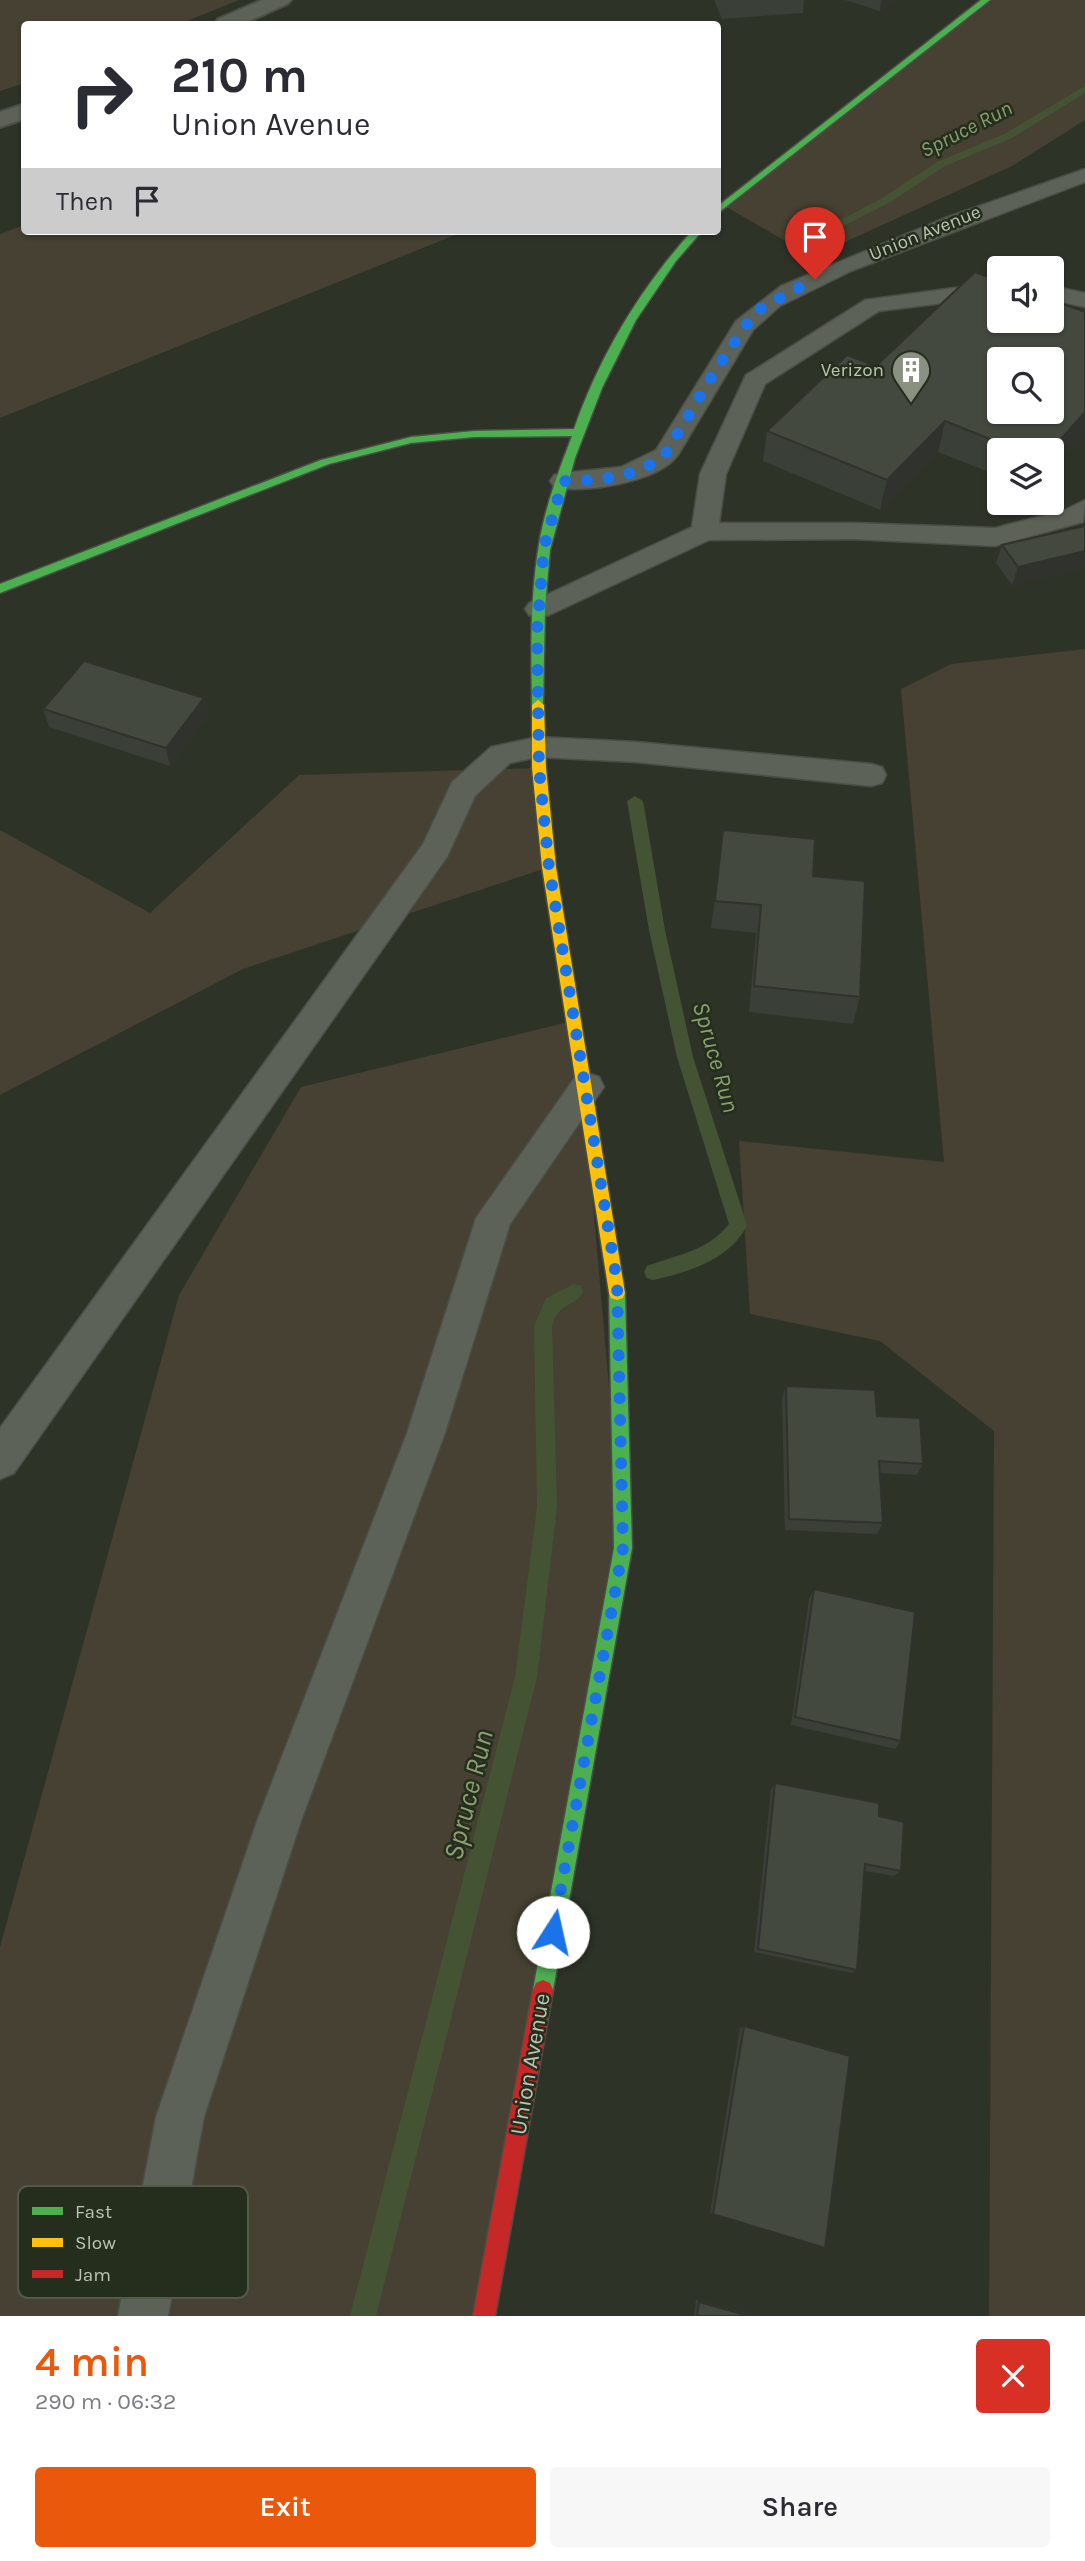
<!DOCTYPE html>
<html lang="en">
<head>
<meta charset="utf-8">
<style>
  :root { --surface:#fff; --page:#f7f7f7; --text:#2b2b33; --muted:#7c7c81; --accent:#ea580c }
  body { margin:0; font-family:Karla,sans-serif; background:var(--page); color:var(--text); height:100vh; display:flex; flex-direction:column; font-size:26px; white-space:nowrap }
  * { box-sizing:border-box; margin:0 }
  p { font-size:23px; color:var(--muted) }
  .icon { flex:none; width:38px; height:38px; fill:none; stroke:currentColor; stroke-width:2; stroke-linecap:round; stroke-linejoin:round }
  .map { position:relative; height:2316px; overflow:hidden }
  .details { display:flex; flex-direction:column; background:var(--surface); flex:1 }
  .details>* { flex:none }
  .hud { position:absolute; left:21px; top:21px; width:700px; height:214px; border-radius:7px; box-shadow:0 2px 5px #0004; background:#fff; color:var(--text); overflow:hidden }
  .tools { position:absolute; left:987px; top:256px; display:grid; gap:14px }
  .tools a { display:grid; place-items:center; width:77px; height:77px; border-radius:7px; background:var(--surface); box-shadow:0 2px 5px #0004; font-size:35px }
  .pin { position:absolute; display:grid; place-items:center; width:60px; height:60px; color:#fff; margin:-72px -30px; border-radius:50% 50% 50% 0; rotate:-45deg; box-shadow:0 0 7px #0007 }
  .pin .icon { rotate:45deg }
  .me { position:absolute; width:77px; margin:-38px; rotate:10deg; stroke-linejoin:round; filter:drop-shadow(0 0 5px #0008) }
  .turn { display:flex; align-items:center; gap:24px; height:147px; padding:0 35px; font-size:32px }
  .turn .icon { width:91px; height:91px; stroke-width:2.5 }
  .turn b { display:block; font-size:49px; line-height:60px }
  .then { display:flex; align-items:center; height:66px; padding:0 35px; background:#0003; gap:14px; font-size:26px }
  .round { display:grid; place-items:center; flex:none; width:74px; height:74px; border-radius:7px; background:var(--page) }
  .headline { display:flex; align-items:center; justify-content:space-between; height:119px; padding:0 35px }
  h1 { font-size:42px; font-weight:600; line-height:52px; color:var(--accent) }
  .cta { display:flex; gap:14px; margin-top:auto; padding:14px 35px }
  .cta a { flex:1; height:80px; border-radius:7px; background:var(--accent); color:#fff; font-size:28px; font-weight:600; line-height:80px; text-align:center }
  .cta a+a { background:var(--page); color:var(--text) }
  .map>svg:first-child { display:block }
</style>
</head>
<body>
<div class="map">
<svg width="1085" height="2316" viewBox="0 0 1085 2316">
  <rect width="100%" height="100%" fill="#2e3328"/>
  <path fill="#464132" d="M0,0H239L179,24H24V83L0,91Z
    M986,0H1085V120L1012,166L845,242L794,246L723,205Z
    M24,225V231L460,233L0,418V234Z
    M1085,649V2316H989L994,1431L880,1341L750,1314L739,1141L944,1162L901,689L951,664Z
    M539,768L549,867L243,969L0,1095V830L150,913L299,775Z
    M577,1020L623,1548L484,2316H0V1947L179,1295L301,1087Z"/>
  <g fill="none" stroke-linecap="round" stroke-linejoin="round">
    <path fill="#445334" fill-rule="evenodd" d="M1085,86V93L1012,138L945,166L892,201L834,231L824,229L884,197L937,162L1004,134Z
      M635,796L643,801L665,930L693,1057L747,1225C731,1259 687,1273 653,1280L647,1278L644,1272L647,1266C677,1255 708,1251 729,1224L677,1057L649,930L627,801Z
      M574,1284L581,1286L583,1292C576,1307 558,1302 552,1326L557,1507L537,1677L376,2316H350L515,1677L537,1507L534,1326L546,1298Z"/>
    <g stroke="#4a4e46" stroke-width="3">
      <path id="lane" d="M1085,169V182L851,271L780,306L753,330L678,455C659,482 584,494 554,487L550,481L554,475L563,473L621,467L656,450L736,321L781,286L948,217Z
        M999,282V296L879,311L765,384L726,474L719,523H852L995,528L1065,510L1085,500L1083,522L995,546L852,539L709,540L549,615L539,618L529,615L525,609L529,603L692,527L700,474L746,375L865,300Z
        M1052,286L1085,293V307L1052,300Z
        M538,737L636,742L871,764L882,767L886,775L882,783L871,786L636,762L538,757L510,763L475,796L447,857L14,1473L0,1479V1428L423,844L452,782L491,747Z
        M587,1073L599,1077L604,1087L510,1224L445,1433L301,1821L204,2117L168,2316H118L156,2117L257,1821L407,1433L476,1218L575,1077Z"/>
    </g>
    <g stroke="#4a4e46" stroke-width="4">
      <path id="street" d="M262,0H291L287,4L243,24H215L218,19Z
        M24,104V119L0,127V112Z"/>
    </g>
    <g stroke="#4a4e46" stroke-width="3">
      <path id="fast" d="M981,0H990L718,213V206Z
        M692,231H702L676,261L636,320L602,388L575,458L550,550L545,608L543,708L538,710L532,705C531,651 530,597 539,544C545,507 559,470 572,436L474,437L411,443L329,464L0,593V584L321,460L411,437L474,431L574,429C600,355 640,289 692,231Z
        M617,1286L623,1288L625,1293L632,1548L553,1990L550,1997L543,2000L536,1997L533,1990L614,1548L609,1293L611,1288Z"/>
    </g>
    <g stroke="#4a4e46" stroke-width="3">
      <path id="slow" d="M538,700L544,705L546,768L556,867L625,1293L623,1298L617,1300L611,1298L609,1293L542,867L532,768V705Z"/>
    </g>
    <g stroke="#4a4e46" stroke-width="3">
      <path id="jam" d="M543,1980L550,1983L553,1990L495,2316H473L533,1990L536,1983Z"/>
    </g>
    <use href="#lane" fill="#5c6258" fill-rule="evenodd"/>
    <use href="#street" fill="#5c6258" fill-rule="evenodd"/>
    <use href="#fast" fill="#4caf50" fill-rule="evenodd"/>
    <use href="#slow" fill="#ffc107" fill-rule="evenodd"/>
    <use href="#jam" fill="#c62828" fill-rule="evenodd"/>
  </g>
  <path fill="#3a3f37" d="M714,0H804L803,13L722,19Z
    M845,0H894L880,11Z
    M847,355L1052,450H999V476L938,452L880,510L763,461L767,431Z
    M1085,526V568L1012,585L996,563L1002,545Z
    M204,698L208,716L170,766L49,727L43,709Z
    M723,830L813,876L860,997L853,1024L749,1012L756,933L711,928Z
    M786,1386L877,1416L923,1464L917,1475L880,1473L883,1523L877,1534L785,1530L782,1398Z
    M814,1589L901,1741L895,1749L791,1725L809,1599Z
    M775,1783L879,1816L901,1871L894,1876L865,1871L857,1970L851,1973L754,1952L771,1790Z
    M744,2026L825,2248L710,2213L740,2028Z
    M696,2299L757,2316H694Z"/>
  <path fill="#30332d" d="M881,0H894L880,11Z
    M1085,412V432L1052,469V450H1051Z
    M945,421L938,452L880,510L887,480Z
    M1085,551V568L1012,585L1018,567Z
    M204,698L208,716L170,766L166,748Z
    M696,2299L757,2316H749L699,2302Z"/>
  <path fill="#444940" stroke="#30332d" stroke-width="2" fill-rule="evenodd" d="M975,272L999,281V320H1052V300L1085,312V412L1051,450H1017L945,421L887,480L767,431L847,355L876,366ZM999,359H1052V411H999Z
    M1085,526V551L1018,567L1002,545Z
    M84,661L204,698L166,748L43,709Z
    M723,830L815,839L813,876L865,881L860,997L754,986L761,905L715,901Z
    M786,1386L875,1390L877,1416L920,1418L923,1464L879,1461L883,1523L789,1519Z
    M814,1589L915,1612L901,1741L795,1717Z
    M775,1783L879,1803V1816L904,1822L901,1871L865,1864L857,1970L758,1949Z
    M744,2026L850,2056L825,2248L713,2214Z
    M699,2302L749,2316H697Z"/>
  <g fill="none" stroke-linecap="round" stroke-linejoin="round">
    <path stroke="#1a73e8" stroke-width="12" stroke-dasharray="0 21.6" d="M553,1932L623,1548L617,1282L549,867L539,768L537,631L544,547L563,481C598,481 636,478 665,455L715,371L756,311L815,279"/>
  </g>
  <defs>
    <g id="building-pin" transform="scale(2.0125)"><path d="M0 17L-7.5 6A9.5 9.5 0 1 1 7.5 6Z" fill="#8a9182" stroke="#252d1d"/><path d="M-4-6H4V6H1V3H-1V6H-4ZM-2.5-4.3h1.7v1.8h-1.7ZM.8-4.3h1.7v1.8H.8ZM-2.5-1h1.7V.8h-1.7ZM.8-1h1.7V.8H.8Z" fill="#fff"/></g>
  </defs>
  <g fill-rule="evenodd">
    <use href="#building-pin" x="911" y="370"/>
  </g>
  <g text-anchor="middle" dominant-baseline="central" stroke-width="5" stroke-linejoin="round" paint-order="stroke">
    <g font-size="19" fill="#bbc4b3" stroke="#252d1d">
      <text transform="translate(925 233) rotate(-22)">Union Avenue</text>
    </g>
    <g font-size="19" fill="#bbc4b3" stroke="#252d1d" text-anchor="end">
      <text x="884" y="370">Verizon</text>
    </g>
    <g font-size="21" font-style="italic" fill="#899f70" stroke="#252d1d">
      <text transform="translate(966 129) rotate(-27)">Spruce Run</text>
    </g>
    <g font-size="23" fill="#bbc4b3" stroke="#252d1d">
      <text transform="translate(530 2064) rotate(-80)">Union Avenue</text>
    </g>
    <g font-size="24" font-style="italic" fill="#899f70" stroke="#252d1d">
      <text transform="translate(716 1057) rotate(74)">Spruce Run</text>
    </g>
    <g font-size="28" font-style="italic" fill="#899f70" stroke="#252d1d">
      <text transform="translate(468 1795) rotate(-76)">Spruce Run</text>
    </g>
  </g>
  <rect x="18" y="2186" width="230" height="112" rx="10" fill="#252d1d" stroke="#525a4a" stroke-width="2"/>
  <rect x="32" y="2207" width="31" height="8" fill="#4caf50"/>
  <rect x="32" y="2238" width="31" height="9" fill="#ffc107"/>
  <rect x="32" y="2270" width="31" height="8" fill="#c62828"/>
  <g font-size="19" fill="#bbc4b3">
    <text x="75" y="2218">Fast</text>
    <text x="75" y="2249">Slow</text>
    <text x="75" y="2281">Jam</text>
  </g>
</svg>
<div class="tools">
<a><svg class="icon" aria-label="sound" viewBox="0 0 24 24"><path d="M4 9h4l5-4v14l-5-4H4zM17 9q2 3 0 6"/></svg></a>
<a><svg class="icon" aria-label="search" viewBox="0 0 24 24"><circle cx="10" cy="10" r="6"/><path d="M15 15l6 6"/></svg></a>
<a><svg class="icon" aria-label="layers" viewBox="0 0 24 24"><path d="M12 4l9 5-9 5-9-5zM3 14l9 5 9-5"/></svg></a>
</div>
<div class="pin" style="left:815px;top:279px;background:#d93025"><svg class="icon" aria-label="arrive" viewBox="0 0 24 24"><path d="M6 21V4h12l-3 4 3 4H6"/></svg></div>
<svg class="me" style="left:553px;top:1932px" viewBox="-20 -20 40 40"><circle r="19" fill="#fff"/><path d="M0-13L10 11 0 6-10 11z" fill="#1a73e8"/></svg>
<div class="hud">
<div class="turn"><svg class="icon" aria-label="right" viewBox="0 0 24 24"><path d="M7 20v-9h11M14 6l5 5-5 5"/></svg><div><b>210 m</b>Union Avenue</div></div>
<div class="then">Then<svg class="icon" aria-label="arrive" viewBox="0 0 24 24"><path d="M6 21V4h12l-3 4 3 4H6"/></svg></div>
</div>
</div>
<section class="details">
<div class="headline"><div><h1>4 min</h1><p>290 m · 06:32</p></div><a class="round" style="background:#d93025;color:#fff"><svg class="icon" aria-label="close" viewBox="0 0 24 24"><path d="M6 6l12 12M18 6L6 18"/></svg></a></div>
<div class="cta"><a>Exit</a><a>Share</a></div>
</section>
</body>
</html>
